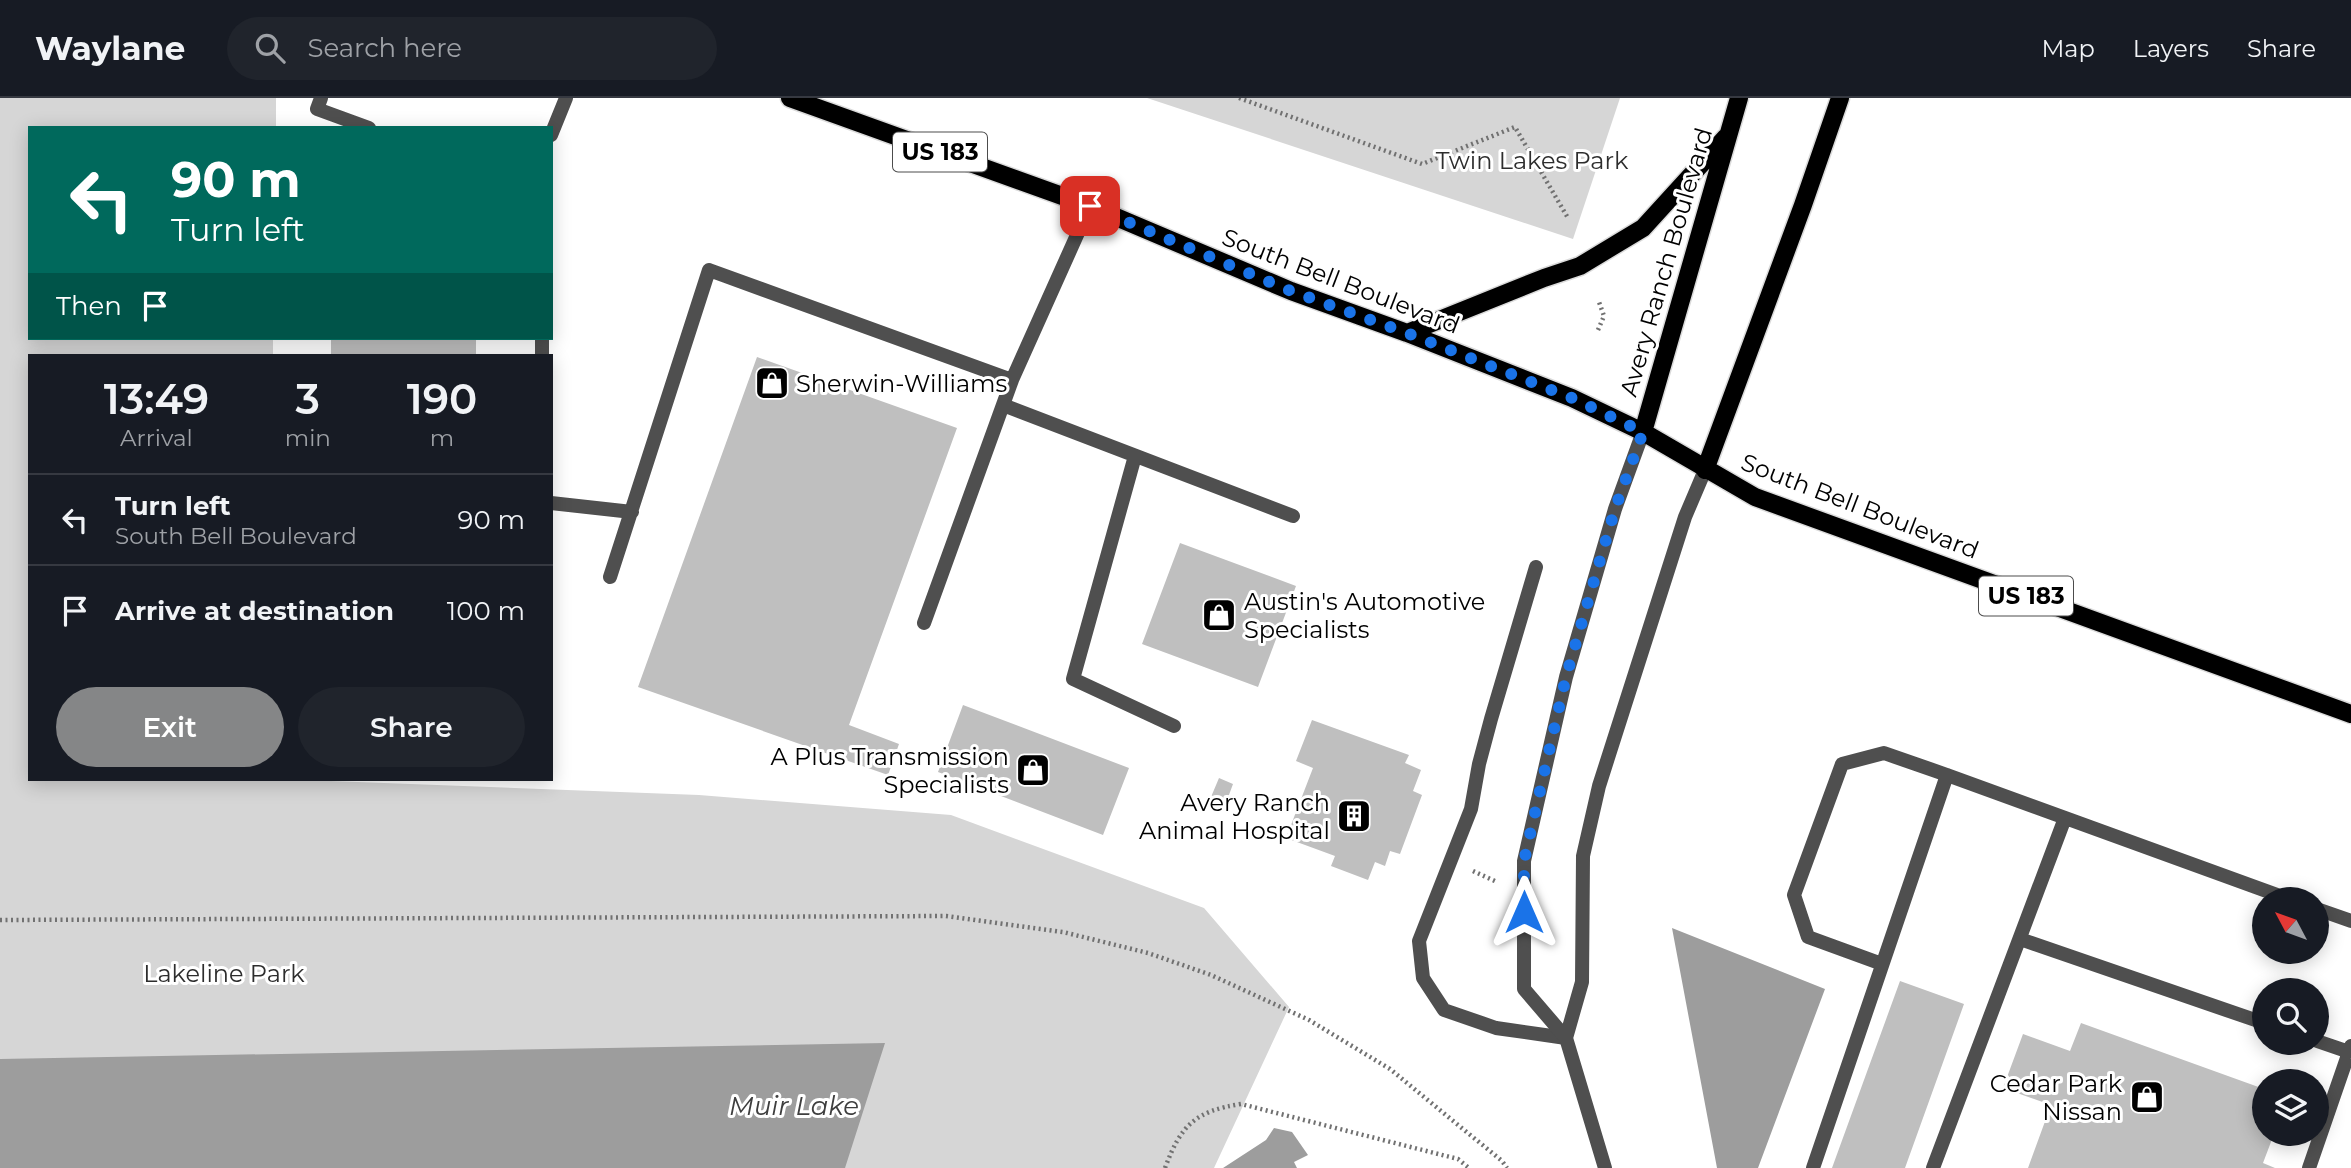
<!DOCTYPE html>
<html lang="en">
<head>
<meta charset="utf-8">
<style>
  :root { --surface:#171b24; --page:#20242c; --text:#f1f3f6; --muted:#9ea1a6; --line:#363941; --accent:#858687 }
  body { margin:0; font-family:Montserrat,sans-serif; background:var(--page); color:var(--text); height:100vh; display:flex; flex-direction:column; font-size:26px; white-space:nowrap }
  * { box-sizing:border-box; margin:0 }
  p { font-size:23px; color:var(--muted) }
  .icon { flex:none; width:38px; height:38px; fill:none; stroke:currentColor; stroke-width:2; stroke-linecap:round; stroke-linejoin:round }
  .map { position:relative; flex:1; overflow:hidden }
  .side { position:absolute; left:28px; top:256px; width:525px; height:427px; display:flex; flex-direction:column; background:var(--surface); border-radius:0px; box-shadow:0 4px 18px #0003 }
  .side>* { flex:none }
  .top-card { position:absolute; left:28px; top:28px; width:525px; height:214px; border-radius:0px; box-shadow:0 4px 18px #0003; background:#00695c; color:#fff; overflow:hidden }
  .needle { width:46px; rotate:311deg }
  .buttons { position:absolute; left:2252px; top:789px; display:grid; gap:14px }
  .buttons a { display:grid; place-items:center; width:77px; height:77px; border-radius:50%; background:var(--surface); box-shadow:0 4px 18px #0003; font-size:35px }
  .pin { position:absolute; display:grid; place-items:center; width:60px; height:60px; color:#fff; margin:-30px; border-radius:14px; box-shadow:0 4px 10px #0006 }
  .me { position:absolute; width:77px; margin:-38px; rotate:0deg; stroke-linejoin:round; filter:drop-shadow(0 0 5px #0008) }
  .turn { display:flex; align-items:center; gap:24px; height:147px; padding:0 28px; font-size:32px }
  .turn .icon { width:91px; height:91px; stroke-width:2.5 }
  .turn b { display:block; font-size:49px; line-height:60px }
  .then { display:flex; align-items:center; height:66px; padding:0 28px; background:#0003; gap:14px; font-size:26px }
  .eta { display:flex; justify-content:space-evenly; align-items:center; height:119px; text-align:center }
  .eta b { font-size:42px; font-weight:600; line-height:49px }
  .primary-button { display:flex; gap:14px; margin-top:auto; padding:14px 28px }
  .primary-button a { flex:1; height:80px; border-radius:42px; background:var(--accent); color:#fff; font-size:28px; font-weight:600; line-height:80px; text-align:center }
  .primary-button a+a { background:var(--page); color:var(--text) }
  ul { padding:0; list-style:none }
  li { display:flex; align-items:center; gap:21px; height:91px; padding:0 28px; border-top:2px solid var(--line) }
  li div { flex:1 }
  li b { display:block; font-size:26px }
  li em { font-style:normal }
  header { display:flex; align-items:center; gap:42px; box-sizing:border-box; height:98px; padding:0 35px; background:var(--surface); border-bottom:2px solid var(--line) }
  header strong { font-size:33px }
  nav { display:flex; gap:38px; margin-inline-start:auto; font-size:24px }
  .search { width:490px; height:63px; background:var(--page); display:flex; align-items:center; gap:18px; box-sizing:border-box; padding:0 24px; border-radius:38px; color:var(--muted); font-size:26px }
  .map>svg:first-child { display:block }
</style>
</head>
<body>
<header>
<strong>Waylane</strong>
<div class="search"><svg class="icon" aria-label="search" viewBox="0 0 24 24"><circle cx="10" cy="10" r="6"/><path d="M15 15l6 6"/></svg>Search here</div>
<nav><a>Map</a><a>Layers</a><a>Share</a></nav>
</header>
<div class="map">
<svg width="2351" height="1070" viewBox="0 0 2351 1070">
  <rect width="100%" height="100%" fill="#fff"/>
  <path fill="#d6d6d6" d="M0,0H276V30H30V240H273V257H30V681H278L699,697L951,717L1204,810L1289,909L1214,1070H0Z
    M1147,0H1620L1573,141Z"/>
  <path fill="#9d9d9d" d="M1672,830L1825,891L1758,1070H1717Z
    M885,945L845,1070H0V961Z
    M1274,1030L1292,1034L1308,1057L1294,1064L1297,1070H1223L1266,1042Z"/>
  <path fill="#bfbfbf" d="M331,240H476V257H331Z
    M757,259L957,330L849,627L899,646L888,677L638,589Z
    M1180,445L1296,488L1258,589L1142,546Z
    M963,607L1129,670L1103,737L938,674Z
    M1312,622L1409,657L1405,665L1421,672L1413,693L1422,697L1400,756L1390,753L1385,768L1375,764L1368,782L1331,768L1335,758L1286,740L1313,670L1296,663Z
    M1219,680L1233,686L1226,705L1211,699Z
    M1900,883L1964,906L1905,1070H1832Z
    M2081,925L2264,991V1036H2274L2263,1065L2275,1070H2028L2051,1007L2003,990L2023,936L2070,953Z"/>
  <g fill="none" stroke-linecap="round" stroke-linejoin="round">
    <g stroke="#dbdbdb" stroke-width="21">
      <path id="primary" d="M790,0L1090,108L1291,193L1407,235L1572,300L1643,334L1755,399L2351,616
        M1407,235L1544,180L1580,168L1643,130L1726,39
        M1643,334L1739,0
        M1705,372L1803,107L1840,0"/>
    </g>
    <path stroke="#717171" stroke-width="4.5" stroke-dasharray="2 3.5" stroke-linecap="butt" d="M1239,0L1422,66L1515,29L1568,120
      M1598,232L1604,218L1599,204
      M1473,773L1497,784
      M0,822L946,818L1063,834L1148,855L1211,877L1309,922L1390,971L1502,1063L1507,1070
      M1165,1070C1181,1027 1195,1013 1241,1006L1458,1061L1469,1070"/>
    <path stroke="#4f4f4f" stroke-width="14" d="M321,0L317,11L369,30
      M551,37L566,0
      M542,240V257
      M1003,307L1293,418
      M1135,358L1073,581L1174,628
      M551,405L632,414
      M1536,469L1491,621L1479,666L1471,711L1419,843L1423,880L1444,912L1496,930L1566,940
      M610,479L709,172L1012,282L1090,108
      M924,525L1012,282
      M2317,811L2351,823
      M2020,841L2264,925
      M1882,866L1808,839L1794,797L1842,666L1884,655L1947,677
      M2317,943L2349,954L2351,948
      M1813,1070L1947,677L2291,802
      M1933,1070L2065,720
      M2309,1070L2349,954"/>
    <path stroke="#4f4f4f" stroke-width="14" d="M1566,940L1582,884L1583,758L1599,688L1685,419L1705,372
      M1605,1070L1566,940L1524,891V763L1566,579L1615,411L1643,334"/>
    <use href="#primary" stroke="#000" stroke-width="18"/>
  </g>
  <g fill="none" stroke-linecap="round" stroke-linejoin="round">
    <path stroke="#1a73e8" stroke-width="12" stroke-dasharray="0 21.6" d="M1090,108L1291,193L1407,235L1572,300L1643,334L1615,411L1566,579L1524,763V814"/>
  </g>
  <defs>
    <g id="shop-square" transform="scale(1.75)"><rect x="-9" y="-9" width="18" height="18" rx="4" fill="#000" stroke="#fff"/><path d="M-5-2.5h2.3a2.7 3.5 0 0 1 5.4 0H5L5.5 6h-11ZM-1.5-2.5h3a1.5 2.3 0 0 0-3 0Z" fill="#fff"/></g>
    <g id="building-square" transform="scale(1.75)"><rect x="-9" y="-9" width="18" height="18" rx="4" fill="#000" stroke="#fff"/><path d="M-4-6H4V6H1V3H-1V6H-4ZM-2.5-4.3h1.7v1.8h-1.7ZM.8-4.3h1.7v1.8H.8ZM-2.5-1h1.7V.8h-1.7ZM.8-1h1.7V.8H.8Z" fill="#fff"/></g>
  </defs>
  <g fill-rule="evenodd">
    <use href="#shop-square" x="772" y="285"/>
    <use href="#shop-square" x="1219" y="517"/>
    <use href="#shop-square" x="1033" y="672"/>
    <use href="#building-square" x="1354" y="718"/>
    <use href="#shop-square" x="2147" y="999"/>
  </g>
  <g text-anchor="middle" dominant-baseline="central" stroke-width="6" stroke-linejoin="round" paint-order="stroke">
    <g fill="#fff" stroke="#4c4c4c" stroke-width="2">
      <rect x="893" y="34.5" width="94" height="39" rx="5"/>
      <rect x="1979" y="478.5" width="94" height="39" rx="5"/>
    </g>
    <g font-size="23" font-weight="bold" fill="#000">
      <text x="940" y="54">US 183</text>
      <text x="2026" y="498">US 183</text>
    </g>
    <g font-size="24" fill="#2d2d2d" stroke="#fff">
      <text x="1532" y="62">Twin Lakes Park</text>
      <text x="224" y="875">Lakeline Park</text>
    </g>
    <g font-size="24" fill="#000" stroke="#fff">
      <text transform="translate(1666 164) rotate(-74)">Avery Ranch Boulevard</text>
      <text transform="translate(1341 183) rotate(21)">South Bell Boulevard</text>
      <text transform="translate(1860 408) rotate(21)">South Bell Boulevard</text>
    </g>
    <g font-size="24" fill="#000" stroke="#fff" text-anchor="end">
      <text x="796" y="285" text-anchor="start">Sherwin-Williams</text>
      <text x="1244" y="503" text-anchor="start">Austin's Automotive<tspan x="1244" dy="28">Specialists</tspan></text>
      <text x="1009" y="658">A Plus Transmission<tspan x="1009" dy="28">Specialists</tspan></text>
      <text x="1330" y="704">Avery Ranch<tspan x="1330" dy="28">Animal Hospital</tspan></text>
      <text x="2122" y="985">Cedar Park<tspan x="2122" dy="28">Nissan</tspan></text>
    </g>
    <g font-size="26" font-style="italic" fill="#3e3e3e" stroke="#fff">
      <text x="794" y="1008">Muir Lake</text>
    </g>
  </g>
</svg>
<div class="buttons">
<a><svg class="needle" viewBox="-14 -14 28 28"><path d="M0-13l5 13h-10z" fill="#e53935"/><path d="M0 13l5-13h-10z" fill="#9ea1a6"/></svg></a>
<a><svg class="icon" aria-label="search" viewBox="0 0 24 24"><circle cx="10" cy="10" r="6"/><path d="M15 15l6 6"/></svg></a>
<a><svg class="icon" aria-label="layers" viewBox="0 0 24 24"><path d="M12 4l9 5-9 5-9-5zM3 14l9 5 9-5"/></svg></a>
</div>
<div class="pin" style="left:1090px;top:108px;background:#d93025"><svg class="icon" aria-label="arrive" viewBox="0 0 24 24"><path d="M6 21V4h12l-3 4 3 4H6"/></svg></div>
<svg class="me" style="left:1524px;top:814px" viewBox="-20 -20 40 40"><path d="M0-17L14 15 0 8-14 15z" fill="#1a73e8" stroke="#fff" stroke-width="4"/></svg>
<div class="top-card">
<div class="turn"><svg class="icon" aria-label="left" viewBox="0 0 24 24"><path d="M17 20v-9H6M10 6l-5 5 5 5"/></svg><div><b>90 m</b>Turn left</div></div>
<div class="then">Then<svg class="icon" aria-label="arrive" viewBox="0 0 24 24"><path d="M6 21V4h12l-3 4 3 4H6"/></svg></div>
</div>
<section class="side">
<div class="eta">
<div><b>13:49</b><p>Arrival</p></div>
<div><b>3</b><p>min</p></div>
<div><b>190</b><p>m</p></div>
</div>
<ul>
<li><svg class="icon" aria-label="left" viewBox="0 0 24 24"><path d="M17 20v-9H6M10 6l-5 5 5 5"/></svg><div><b>Turn left</b><p>South Bell Boulevard</p></div><em>90 m</em></li>
<li><svg class="icon" aria-label="arrive" viewBox="0 0 24 24"><path d="M6 21V4h12l-3 4 3 4H6"/></svg><div><b>Arrive at destination</b></div><em>100 m</em></li>
</ul>
<div class="primary-button"><a>Exit</a><a>Share</a></div>
</section>
</div>
</body>
</html>
